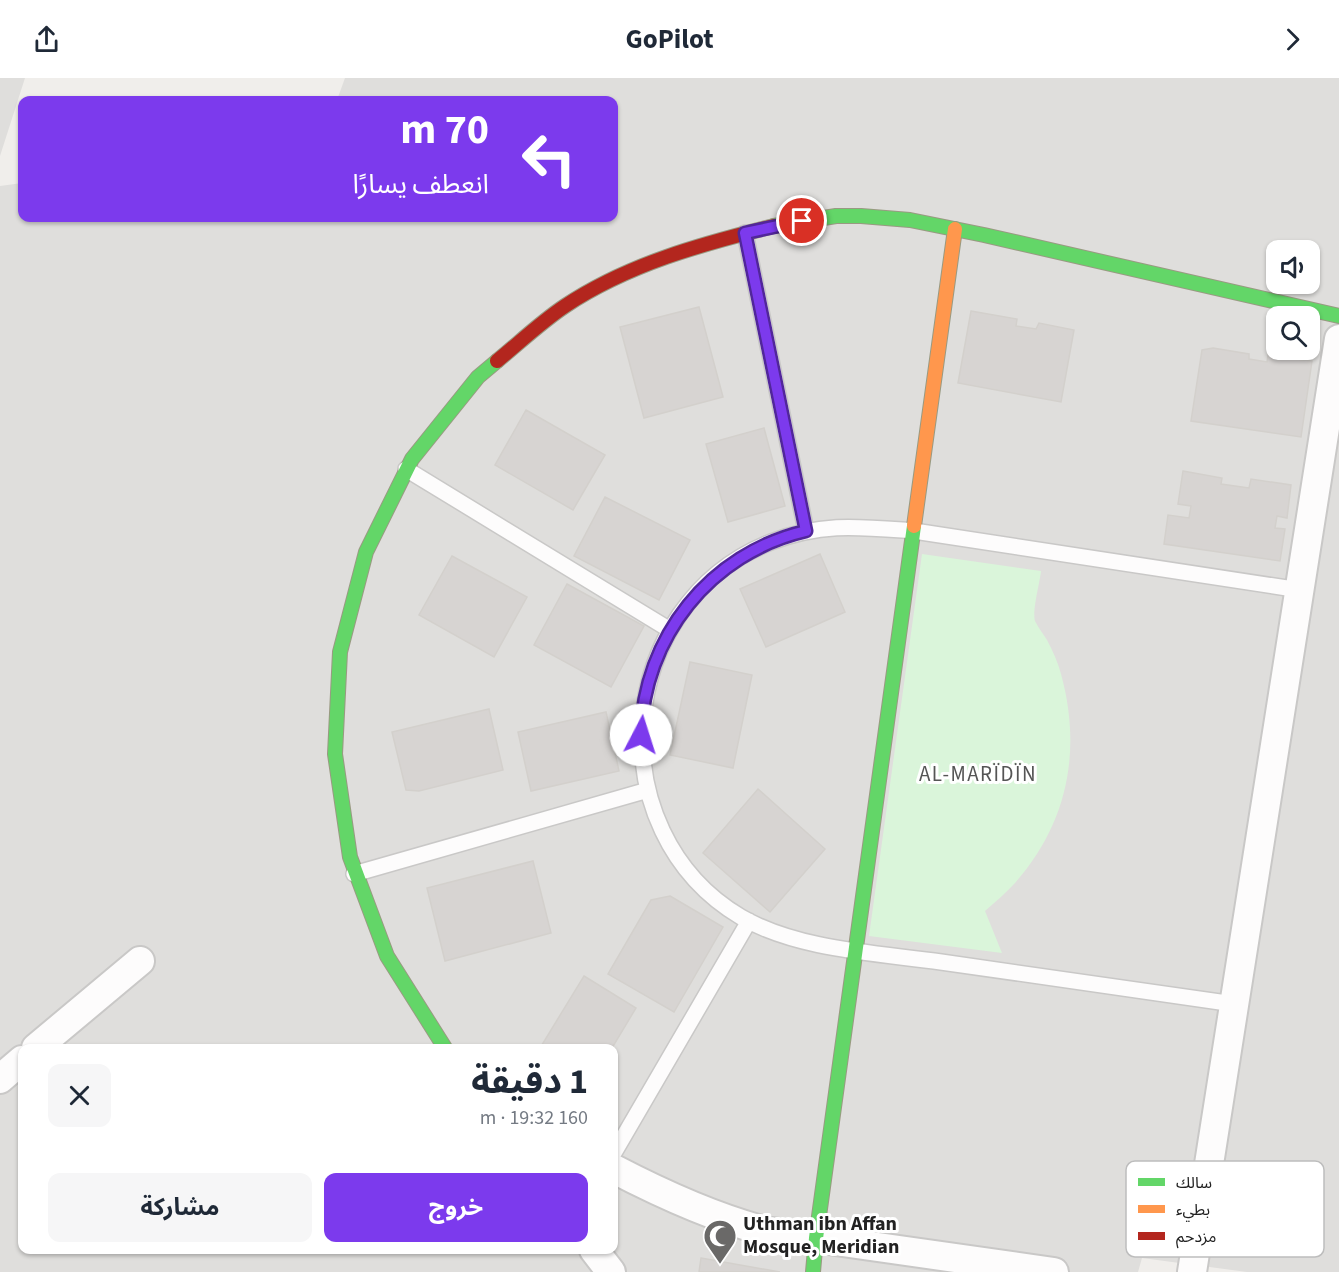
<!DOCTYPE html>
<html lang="ar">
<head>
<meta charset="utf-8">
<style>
  :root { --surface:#fff; --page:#f6f6f7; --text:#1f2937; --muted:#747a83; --accent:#7c3aed }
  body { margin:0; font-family:"Source Sans 3","Noto Sans Arabic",sans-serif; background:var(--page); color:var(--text); direction:rtl; height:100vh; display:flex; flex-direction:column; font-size:22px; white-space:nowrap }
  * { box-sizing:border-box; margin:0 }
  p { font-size:20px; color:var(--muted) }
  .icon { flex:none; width:33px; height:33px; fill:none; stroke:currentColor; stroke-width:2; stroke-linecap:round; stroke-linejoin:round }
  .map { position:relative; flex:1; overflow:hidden; direction:ltr }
  .details { position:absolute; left:18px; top:966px; width:600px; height:210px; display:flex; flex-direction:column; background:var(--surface); border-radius:12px; box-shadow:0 2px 4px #0004; direction:rtl }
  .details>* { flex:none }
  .hud { position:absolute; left:18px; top:18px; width:600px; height:126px; border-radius:12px; box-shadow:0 2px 4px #0004; direction:rtl; background:#7c3aed; color:#fff; overflow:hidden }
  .tools { position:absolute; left:1266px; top:162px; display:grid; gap:12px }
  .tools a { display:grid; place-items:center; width:54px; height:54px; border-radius:12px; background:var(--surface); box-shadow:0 2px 4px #0004; font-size:30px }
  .pin { position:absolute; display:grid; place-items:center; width:51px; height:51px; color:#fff; margin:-26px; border:3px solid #fff; border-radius:50%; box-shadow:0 2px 6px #0007 }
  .me { position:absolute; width:66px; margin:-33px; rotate:5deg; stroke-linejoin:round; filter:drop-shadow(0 0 4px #0008) }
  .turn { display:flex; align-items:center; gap:21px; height:126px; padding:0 30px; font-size:27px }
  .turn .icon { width:78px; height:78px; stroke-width:2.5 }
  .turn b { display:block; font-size:42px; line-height:51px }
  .round { display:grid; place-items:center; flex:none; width:63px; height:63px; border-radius:12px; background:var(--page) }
  .headline { display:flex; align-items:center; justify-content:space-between; height:102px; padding:0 30px }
  h1 { font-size:36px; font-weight:700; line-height:45px }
  .action { display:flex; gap:12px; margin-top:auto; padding:12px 30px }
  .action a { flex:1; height:69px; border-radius:12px; background:var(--accent); color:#fff; font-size:24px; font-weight:700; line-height:69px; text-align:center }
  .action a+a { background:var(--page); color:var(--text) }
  header { display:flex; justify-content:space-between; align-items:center; height:78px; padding:0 30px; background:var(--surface); font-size:27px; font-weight:700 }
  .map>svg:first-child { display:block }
</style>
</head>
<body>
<header><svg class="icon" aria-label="forward" viewBox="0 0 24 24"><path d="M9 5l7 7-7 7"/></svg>GoPilot<svg class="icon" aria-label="share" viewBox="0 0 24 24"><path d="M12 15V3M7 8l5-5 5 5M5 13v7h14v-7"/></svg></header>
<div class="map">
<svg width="1339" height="1194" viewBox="0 0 1339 1194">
  <rect width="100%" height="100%" fill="#f0eeeb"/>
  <path fill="#dfdedc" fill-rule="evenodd" d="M0,0H25L0,78Z
    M345,0H1339V1194H1247L1142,1180L1138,1194H0V108L22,105V140H614V22H337ZM1276,172H1310V206H1276ZM1276,238H1310V272H1276ZM22,970H614V1172H22Z"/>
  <path fill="#daf5da" d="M922,476L1041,493C1040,504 1032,533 1035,543C1038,549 1043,556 1047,562C1053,573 1058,585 1061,596C1082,672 1068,745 1015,805C1006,815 995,824 985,833L1002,875L869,858Z"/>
  <path fill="#d7d4d2" stroke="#d3d0cc" stroke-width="1.5" d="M699,229L723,319L644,340L620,249Z
    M971,233L1017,241L1016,248L1036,251L1039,245L1074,252L1061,324L958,305Z
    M1213,270L1249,276V281L1267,284L1268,277L1312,283L1301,359L1191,343L1202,272Z
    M526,332L605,377L573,432L495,387Z
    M764,350L785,428L728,444L706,366Z
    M1183,393L1222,400L1221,406L1249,410L1251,401L1291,407L1287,440L1277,438L1275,450L1285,451L1280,483L1164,466L1168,437L1189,440L1191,428L1178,426Z
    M605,419L690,462L659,522L574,478Z
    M820,476L845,534L766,569L740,511Z
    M452,478L527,519L494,579L419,537Z
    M567,506L644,548L611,609L534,567Z
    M690,584L752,597L733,690L670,677Z
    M489,631L503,692L419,713L406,712L392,654Z
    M606,634L619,693L531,713L518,654Z
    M758,711L825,771L770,834L703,775Z
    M533,783L551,855L445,883L427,810Z
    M670,818L723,849L674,934L608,896L651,822Z
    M584,898L636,930L612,970H540Z
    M701,1180L780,1194H699Z"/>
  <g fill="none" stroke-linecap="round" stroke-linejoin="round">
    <g stroke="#c9c8c7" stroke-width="18">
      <path id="lane" d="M745,155L806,453
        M406,391L670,552
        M354,796L648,712
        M1234,926C1137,912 1039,898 941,884C877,875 798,872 741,839C596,753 614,526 771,464C822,444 861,449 914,453L1300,512
        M614,1075L749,843"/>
    </g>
    <g stroke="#c9c8c7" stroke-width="32">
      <path id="street" d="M36,970L140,883
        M0,1001L22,982
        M614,1091C662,1116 712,1139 765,1153L1054,1194
        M594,1172L611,1194
        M1192,1194L1339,261"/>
    </g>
    <g stroke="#999a82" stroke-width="16">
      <path id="fast" d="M774,148L836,138H861L910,142L984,157L1339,238
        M445,970L387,878L350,779L335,676L340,574L366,474L412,381L478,299L497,283
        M813,1194L816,1160L914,448"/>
    </g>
    <g stroke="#999a82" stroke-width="16">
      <path id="slow" d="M914,448L955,151"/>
    </g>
    <g stroke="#999a82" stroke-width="16">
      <path id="jam" d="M497,283C519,265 541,244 565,228C628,186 702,166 774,148"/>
    </g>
    <use href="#lane" stroke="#fdfcfc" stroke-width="15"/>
    <use href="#street" stroke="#fdfcfc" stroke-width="28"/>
    <use href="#fast" stroke="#63d668" stroke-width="14"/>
    <use href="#slow" stroke="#ff974d" stroke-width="14"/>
    <use href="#jam" stroke="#b3261e" stroke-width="14"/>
  </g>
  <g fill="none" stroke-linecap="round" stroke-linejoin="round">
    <g stroke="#51269a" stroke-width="15">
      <path id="route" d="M641,657C643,560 710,475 806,453L745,155L802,143"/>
    </g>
    <use href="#route" stroke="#7c3aed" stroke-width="10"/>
  </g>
  <defs>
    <g id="mosque-pin" transform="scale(1.725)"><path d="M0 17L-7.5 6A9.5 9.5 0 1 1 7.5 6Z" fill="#6a6968" stroke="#fff"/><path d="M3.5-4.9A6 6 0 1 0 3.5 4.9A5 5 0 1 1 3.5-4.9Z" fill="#fff"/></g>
  </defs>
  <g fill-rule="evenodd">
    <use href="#mosque-pin" x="720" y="1158"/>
  </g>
  <g text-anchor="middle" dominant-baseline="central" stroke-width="6" stroke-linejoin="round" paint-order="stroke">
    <g font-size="20" font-weight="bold" fill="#222" stroke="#fff" text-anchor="start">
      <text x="743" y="1146">Uthman ibn Affan<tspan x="743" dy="23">Mosque, Meridian</tspan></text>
    </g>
    <g font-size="21" letter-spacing="1.5" fill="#555" stroke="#fff">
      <text x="978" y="696">AL-MARÏDÏN</text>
    </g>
  </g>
  <rect x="1126" y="1083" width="198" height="96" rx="9" fill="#fff" stroke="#bdbdbd" stroke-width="1.5"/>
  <rect x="1138" y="1100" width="27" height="8" fill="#63d668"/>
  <rect x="1138" y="1127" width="27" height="8" fill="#ff974d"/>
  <rect x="1138" y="1154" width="27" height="8" fill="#b3261e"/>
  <g font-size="16" fill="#222">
    <text x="1176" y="1110">سالك</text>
    <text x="1176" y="1137">بطيء</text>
    <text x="1176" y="1164">مزدحم</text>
  </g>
</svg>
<div class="tools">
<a><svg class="icon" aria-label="sound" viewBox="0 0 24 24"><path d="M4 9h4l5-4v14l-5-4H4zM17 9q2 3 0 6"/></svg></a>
<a><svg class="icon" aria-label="search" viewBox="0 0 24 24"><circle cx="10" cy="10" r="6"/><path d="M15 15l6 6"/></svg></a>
</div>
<div class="pin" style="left:802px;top:143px;background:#d93025"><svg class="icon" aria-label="arrive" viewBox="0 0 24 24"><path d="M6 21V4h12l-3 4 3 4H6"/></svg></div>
<svg class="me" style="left:641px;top:657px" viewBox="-20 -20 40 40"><circle r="19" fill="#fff"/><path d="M0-13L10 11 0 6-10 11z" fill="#7c3aed"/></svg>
<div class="hud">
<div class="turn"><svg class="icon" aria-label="left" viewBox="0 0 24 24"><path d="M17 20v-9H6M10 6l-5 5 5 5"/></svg><div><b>70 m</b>انعطف يسارًا</div></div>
</div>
<section class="details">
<div class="headline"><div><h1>1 دقيقة</h1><p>160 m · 19:32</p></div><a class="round"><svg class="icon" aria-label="close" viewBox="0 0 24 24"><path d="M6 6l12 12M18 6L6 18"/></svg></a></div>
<div class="action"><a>خروج</a><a>مشاركة</a></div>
</section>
</div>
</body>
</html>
